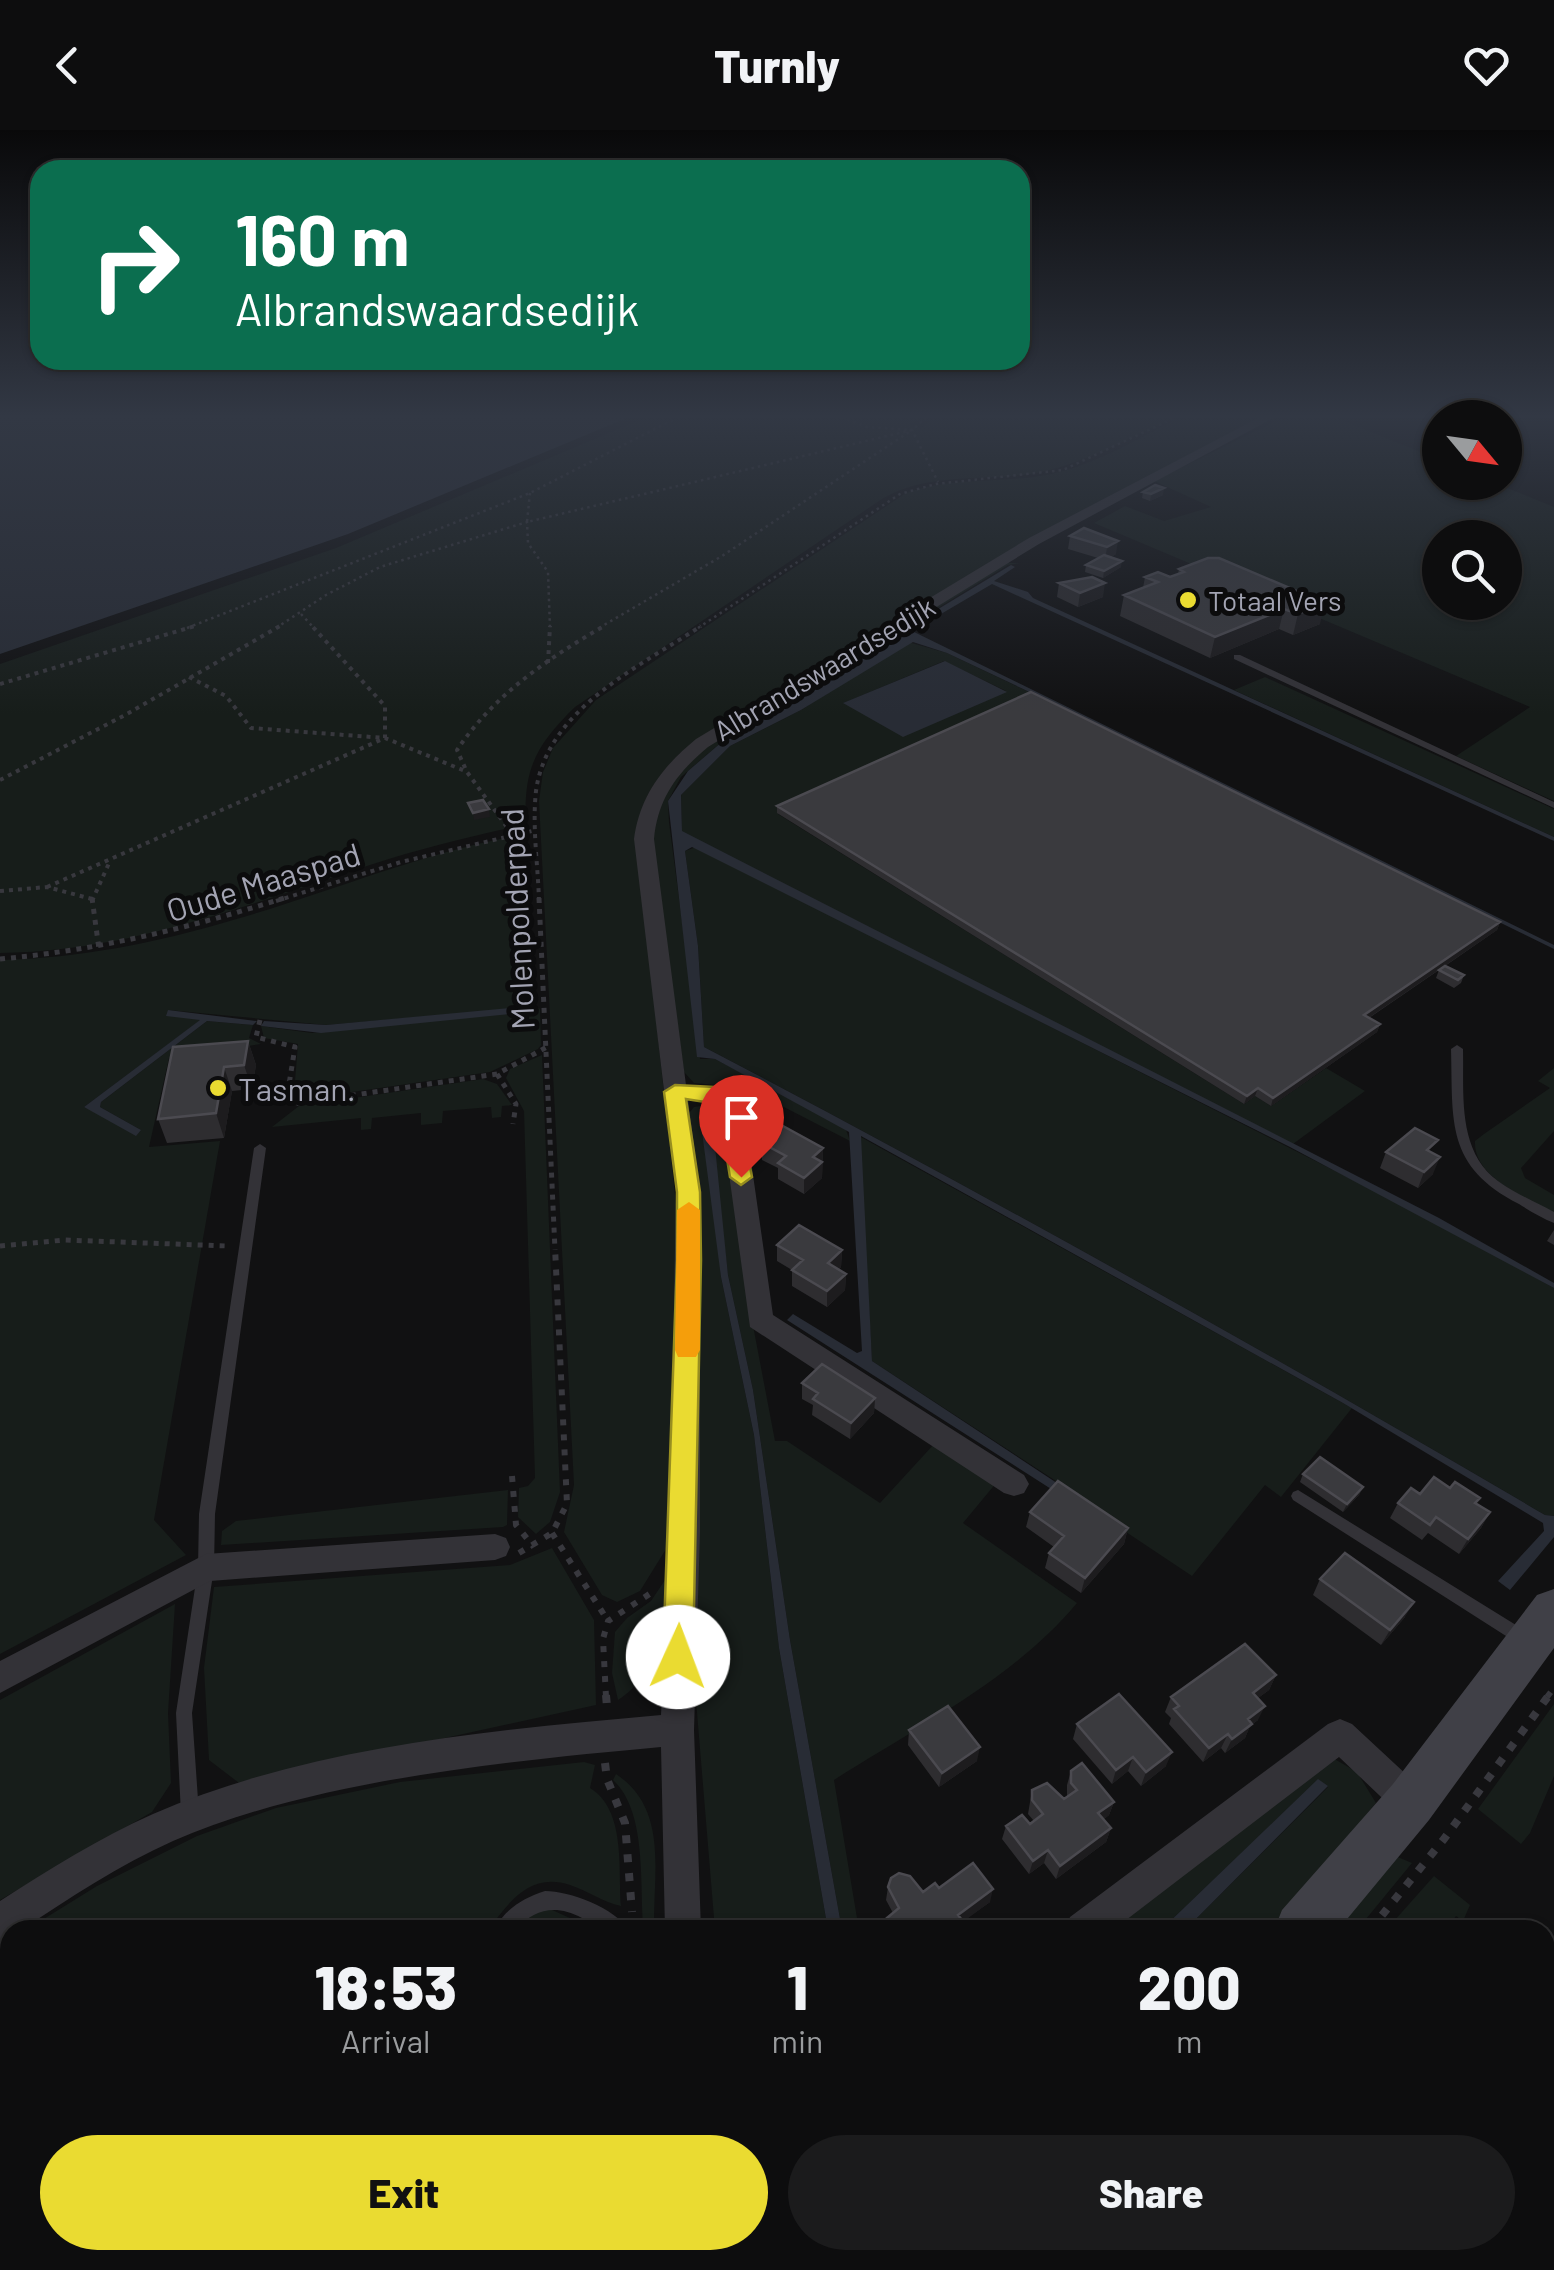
<!DOCTYPE html>
<html lang="en">
<head>
<meta charset="utf-8">
<style>
  :root { --surface:#0d0d0e; --page:#1b1b1c; --text:#f1f3f6; --muted:#9a9c9e; --line:#2d2d2e; --accent:#eadb31 }
  body { margin:0; font-family:Barlow,sans-serif; background:var(--page); color:var(--text); height:100vh; display:flex; flex-direction:column; font-size:38px; white-space:nowrap }
  * { box-sizing:border-box; margin:0 }
  p { font-size:32px; color:var(--muted) }
  .icon { flex:none; width:55px; height:55px; fill:none; stroke:currentColor; stroke-width:2; stroke-linecap:round; stroke-linejoin:round }
  .map { position:relative; flex:1; overflow:hidden }
  .sheet { position:absolute; left:0px; top:1790px; width:1555px; height:350px; display:flex; flex-direction:column; background:var(--surface); border-radius:30px 30px 0 0; box-shadow:0 2px 8px #0004,0 0 0 2px var(--line) }
  .sheet>* { flex:none }
  .hud { position:absolute; left:30px; top:30px; width:1000px; height:210px; border-radius:30px; box-shadow:0 2px 8px #0004,0 0 0 2px var(--line); background:#0b6e4f; color:#fff; overflow:hidden }
  .needle { width:65px; rotate:119deg }
  .fabs { position:absolute; left:1422px; top:270px; display:grid; gap:20px }
  .fabs a { display:grid; place-items:center; width:100px; height:100px; border-radius:50%; background:var(--surface); box-shadow:0 2px 8px #0004,0 0 0 2px var(--line); font-size:50px }
  .pin { position:absolute; display:grid; place-items:center; width:85px; height:85px; color:#fff; margin:-102px -42px; border-radius:50% 50% 50% 0; rotate:-45deg; box-shadow:0 0 10px #0007 }
  .pin .icon { rotate:45deg }
  .me { position:absolute; width:110px; margin:-55px; rotate:2deg; stroke-linejoin:round; filter:drop-shadow(0 0 8px #0008) }
  .turn { display:flex; align-items:center; gap:35px; height:210px; padding:0 40px; font-size:45px }
  .turn .icon { width:130px; height:130px; stroke-width:2.5 }
  .turn b { display:block; font-size:70px; line-height:85px }
  .eta { display:flex; justify-content:space-evenly; align-items:center; height:170px; text-align:center }
  .eta b { font-size:60px; font-weight:800; line-height:70px }
  .primary-button { display:flex; gap:20px; margin-top:auto; padding:20px 40px }
  .primary-button a { flex:1; height:115px; border-radius:60px; background:var(--accent); color:#111; font-size:40px; font-weight:800; line-height:115px; text-align:center }
  .primary-button a+a { background:var(--page); color:var(--text) }
  header { display:flex; justify-content:space-between; align-items:center; height:130px; padding:0 40px; background:var(--surface); font-size:45px; font-weight:800 }
  .map>svg:first-child { display:block }
</style>
</head>
<body>
<header><svg class="icon" aria-label="back" viewBox="0 0 24 24"><path d="M15 5l-7 7 7 7"/></svg>Turnly<svg class="icon" aria-label="heart" viewBox="0 0 24 24"><path d="M12 20l-8-8c-3-5 5-10 8-4 3-6 11-1 8 4z"/></svg></header>
<div class="map">
<svg width="1554" height="2140" viewBox="0 0 1554 2140">
  <rect width="100%" height="100%" fill="#111112"/>
  <path fill="#171d1a" fill-rule="evenodd" d="M651,285H923L910,295L921,298L936,285H1177C1133,306 1089,332 1041,342C987,353 932,340 882,369L575,577C536,615 523,639 526,694C473,706 421,718 370,735C250,774 129,822 0,823V534L336,418Z
    M1185,285H1265L1029,410L680,623C653,652 638,672 637,713L677,1083L671,1411L640,1461L617,1472L602,1465L564,1402L574,1355L539,671L543,642L553,618L596,570L906,363C953,346 1003,354 1051,344C1098,334 1142,306 1185,285Z
    M1288,285H1330L1440,330V352L1495,353L1554,377V671L1456,626L1530,577L1094,393L1125,376L1164,391L1211,377L1154,351ZM1440,408H1505V472H1440Z
    M1005,433H1020L1008,435L730,605L681,647L668,671L669,692L700,929H715L845,997L850,1011L747,958L694,953L684,942L652,709C660,662 675,646 709,615Z
    M908,512L947,523L1029,562L1030,570L778,684L1244,974L1255,966L1271,976L1326,938L1365,961L1293,1014L682,702L681,665L730,616L801,580ZM944,531L1006,561L844,573Z
    M1265,547L1554,679V707L1234,560Z
    M526,704L535,875L540,879L541,915L538,919L490,942L304,969L294,963L298,914L264,908L261,896L312,903L523,878L326,895L168,880L201,890L84,977L141,1000L100,977L101,972L207,891L253,895L249,908L261,914L169,928L149,1017L220,1011L154,1390L186,1425L0,1524V830C80,828 156,813 233,790C331,762 425,721 526,704Z
    M696,717L1432,1090L1554,1158V1386L1545,1385C1268,1222 988,1066 704,917L698,816L685,721Z
    M542,925L560,1362L550,1392L536,1404L518,1387L519,1358L528,1356L535,1348L524,981L506,948L510,939Z
    M1554,938V1001L1521,1038L1525,1048L1554,1065V1084C1528,1068 1473,1048 1475,1011L1484,1004L1550,958L1538,951Z
    M483,949L497,954L512,975L502,976L501,987L492,988L491,977L443,981L442,993L421,995V983L372,988L371,999L361,1000V988L272,997L299,976Z
    M707,975L725,992L747,1164L775,1311H787L880,1373L935,1313L997,1352L963,1393L1077,1473C1014,1549 917,1597 834,1650L859,1800H842L790,1510L753,1260L728,1145L709,985L721,1147L754,1305L779,1518L828,1800H715L692,1522L697,1048L689,983L694,977Z
    M859,1006L1352,1278L1281,1367L1265,1355L1192,1446L1123,1400L1122,1394L872,1231Z
    M508,1360L507,1395L503,1397L221,1415L222,1401L236,1391Z
    M552,1418L594,1490L596,1575L239,1653L209,1630L204,1538L214,1457L510,1435Z
    M671,1441C662,1487 662,1543 618,1570L612,1543L615,1502L627,1488L651,1471Z
    M175,1474L168,1583L171,1653L152,1682L0,1770V1570Z
    M1554,1574V1646L1530,1703L1521,1714L1478,1679Z
    M1331,1627L1357,1642L1376,1673L1270,1800H1185L1328,1657L1318,1650L1161,1800H1102Z
    M584,1632L595,1635L590,1658C626,1680 618,1738 621,1776C603,1772 588,1761 570,1755C530,1742 509,1772 488,1800L479,1795L478,1800H419L478,1795L366,1796L340,1800H26L97,1756L197,1706L276,1678L400,1652Z
    M616,1644C667,1678 654,1738 654,1792H643C640,1750 646,1680 613,1650Z
    M1393,1725L1412,1733L1357,1800H1329Z
    M1434,1746L1470,1775L1463,1791L1456,1786L1446,1800H1386Z
    M550,1779L596,1800H517L532,1783Z
    M10,1810V2019L0,2026V1816Z
    M10,2028V2130H547L550,2140H0V2035Z
    M561,2130H653L654,2140H565Z
    M1119,2130H1207L1200,2140H1111Z
    M1222,2130H1333L1342,2140H1215Z"/>
  <path fill="#282c35" d="M0,285H634L348,404L0,524Z
    M1011,435L1015,437L994,451L1028,462L1033,468L1554,707V711L992,454L912,501L1554,815V819L1021,558L947,523L913,512L801,580L730,616L681,665L682,701L1439,1088L1554,1153V1158L1290,1017L692,717L685,721L698,816L704,917C988,1066 1268,1222 1545,1385L1554,1386V1407L1510,1460L1498,1451L1544,1401L1543,1393L1343,1273L861,1006L872,1231L1125,1398H1112L787,1190L793,1184L857,1223L862,1221L849,1002L715,929L697,927L668,671L688,641L730,605Z
    M945,531L1007,562L903,607L843,573Z
    M521,877L520,883L321,903L261,896L264,891L326,895Z
    M168,880L257,891L253,895L207,891L101,972L100,977L141,1000L136,1006L84,977L200,890L166,886Z
    M707,985L712,987L728,1145L753,1260L790,1510L842,1800H828L779,1518L754,1305L721,1147L701,994V988Z
    M1318,1649L1328,1656L1185,1800H1161Z"/>
  <g fill="none" stroke-linecap="round" stroke-linejoin="round">
    <path stroke="#38383e" stroke-width="2.5" stroke-dasharray="2.5 4" stroke-linecap="butt" d="M835,285L867,297L912,300L938,352
      M530,363L527,392L912,300L929,285
      M301,484L314,498
      M187,498L530,363L682,285
      M276,498L326,465L380,437L527,392L528,413L548,442L550,498
      M599,498L722,426L912,300
      M698,498L900,364L936,354L1063,340L1181,285"/>
    <path stroke="#38383e" stroke-width="4" stroke-dasharray="4 5" stroke-linecap="butt" d="M548,533L550,496
      M189,547L226,566L251,598L385,608L465,641
      M0,554L195,496
      M0,650L127,584L280,496
      M512,704L467,642L457,620C494,565 547,529 604,496
      M47,757L385,608V576L312,496
      M0,761L47,757L92,769
      M92,771L110,731
      M276,771L401,732L536,700
      M539,771C538,735 532,697 536,661C547,579 639,537 701,496"/>
    <path stroke="#38383e" stroke-width="5" stroke-dasharray="5 6" stroke-linecap="butt" d="M92,768L99,819
      M539,768L555,1120
      M0,829C98,820 190,798 284,768
      M260,890L256,907L295,917L287,967L293,974L497,944L547,917
      M497,944L516,974L513,994
      M0,1116L64,1110L228,1116"/>
    <path stroke="#38383e" stroke-width="6" stroke-dasharray="6 9" stroke-linecap="butt" d="M512,1346L516,1395L534,1417
      M552,1403L608,1491
      M519,1423L552,1403L567,1374L555,1117
      M606,1567L603,1509L608,1491L651,1463
      M1547,1567L1554,1558"/>
    <path stroke="#38383e" stroke-width="8" stroke-dasharray="8 11" stroke-linecap="butt" d="M606,1565L607,1577
      M605,1633L607,1649L625,1693L632,1782
      M1370,1800L1444,1709L1549,1565
      M664,2130L665,2140
      M1094,2140L1102,2130"/>
    <path fill="#333237" fill-rule="evenodd" d="M1234,525H1240L1554,672V678L1234,529Z
      M1457,915L1463,919C1464,965 1457,1021 1498,1051C1516,1064 1536,1072 1554,1082V1093C1542,1088 1530,1081 1519,1074C1445,1036 1453,992 1451,919Z
      M260,1014L266,1018L215,1384L214,1438L192,1583L199,1684L196,1690L190,1693L184,1690L181,1684L176,1583L198,1438L199,1384L254,1018Z
      M1298,1360L1529,1503L1531,1508L1529,1513L1523,1515L1517,1513L1293,1370L1291,1366L1293,1362Z
      M545,1761C569,1761 616,1778 628,1800C621,1800 610,1802 603,1800C596,1798 588,1791 582,1788C555,1774 535,1779 515,1800H494C505,1779 523,1768 545,1761Z"/>
    <path fill="#333237" fill-rule="evenodd" d="M1264,285H1279L1039,414L708,617C677,643 658,668 654,709L686,955L723,959L743,975L773,1185L1024,1345L1029,1354L1024,1363L1014,1366L1004,1363L750,1197L720,978L710,971L688,970L700,1061V1402L694,1600L701,1800H665L661,1617C509,1631 312,1650 173,1711C119,1735 70,1768 21,1800H10V1806L0,1810V1771C50,1739 99,1708 153,1684C310,1616 492,1600 661,1585L670,1402L676,1061L634,709C640,666 662,637 696,609L1029,408Z
      M495,1404L506,1408L510,1417L506,1426L495,1430L210,1451L0,1563V1531L206,1424Z
      M1340,1589L1352,1594L1423,1660L1428,1672L1423,1684L1411,1689L1399,1684L1339,1627L1113,1800H1065L1070,1787L1328,1594Z
      M719,2130H761L765,2140H723Z
      M775,2130H817L821,2140H779Z"/>
    <path fill="#404047" fill-rule="evenodd" d="M1554,1459V1518L1429,1690L1338,1800H1274L1282,1780L1393,1654L1537,1465Z
      M905,2130H978L974,2140H901Z
      M990,2130H1060L1056,2140H986Z"/>
  </g>
  <path fill="#2e2d30" d="M1143,362L1163,365L1150,371L1142,368Z
    M1084,398L1116,424L1111,427L1121,437L1103,448L1085,442L1086,435L1098,428L1068,419L1070,406Z
    M1208,428L1320,494L1293,505L1279,499L1210,528L1120,486L1124,465L1143,458L1145,447H1170L1178,444L1179,439Z
    M1059,453L1103,467L1078,477L1057,467Z
    M777,676L1500,792L1497,800L1445,836L1464,845L1461,853L1454,858L1436,848L1439,840L1369,888L1380,894L1377,902L1271,976L1255,966L1244,974L777,683Z
    M248,911L256,935L252,959L232,961L224,1008L167,1013L158,989Z
    M762,1013L823,1018L822,1048L804,1064L778,1049V1038L762,1030Z
    M1386,1022L1432,1023L1433,1044L1418,1058L1380,1038Z
    M1554,1100V1115L1547,1111Z
    M777,1115L842,1120L841,1137L839,1139L846,1144L845,1160L827,1177L792,1156V1140L777,1131Z
    M802,1253L875,1268L874,1283L850,1309L812,1285L813,1275L802,1269Z
    M1303,1344L1363,1357L1359,1365L1343,1382L1300,1352Z
    M1420,1364L1477,1374L1490,1382L1481,1398L1459,1424L1428,1403L1422,1410L1390,1388L1398,1373Z
    M1030,1382L1128,1398L1124,1414L1081,1463L1045,1438L1049,1423L1054,1417L1026,1397Z
    M1320,1449L1405,1487L1381,1515L1313,1465Z
    M1276,1545L1269,1560L1258,1568V1590L1250,1596L1245,1608L1225,1623L1221,1618L1203,1632L1169,1594L1171,1588L1165,1582L1171,1567Z
    M1077,1594L1166,1636L1141,1656L1128,1641L1112,1654L1073,1609Z
    M909,1600L977,1631L939,1657L908,1615Z
    M1071,1641L1114,1672L1109,1685L1104,1689L1111,1698L1106,1712L1056,1749L1044,1733L1029,1744L1002,1709L1006,1696L1030,1694L1034,1691L1028,1684L1032,1660L1064,1669L1067,1667V1655Z
    M888,1757L923,1762L939,1758L990,1772L963,1791L886,1797L887,1788L893,1783L886,1770Z
    M1554,1865V1960L1547,1876L1546,1875Z"/>
  <path fill="#1d1c1e" d="M1164,358L1163,365L1150,371L1151,364Z
    M1118,411L1116,424L1105,431L1107,417Z
    M1122,431L1121,437L1103,448L1104,441Z
    M1105,453L1103,467L1078,477L1080,463Z
    M1325,473L1320,494L1293,505L1298,484Z
    M1284,479L1279,499L1210,528L1215,507Z
    M489,679L490,687L474,690L473,683Z
    M1500,792L1497,800L1361,893L1364,885Z
    M1380,894L1377,902L1271,976L1273,968Z
    M248,911L256,935L252,959L244,935Z
    M224,937L232,961L224,1008L216,983Z
    M1258,958L1255,966L1244,974L1247,966Z
    M823,1018L822,1048L804,1064V1048L813,1027Z
    M1440,1027L1433,1044L1418,1058L1424,1042Z
    M842,1120L841,1137L828,1149V1133Z
    M846,1144L845,1160L827,1177V1161Z
    M875,1268L874,1283L850,1309L851,1293Z
    M1363,1357L1359,1365L1343,1382L1347,1374Z
    M1490,1382L1481,1398L1459,1424L1468,1409Z
    M1128,1398L1124,1414L1081,1463L1085,1448Z
    M1414,1472L1405,1487L1381,1515L1390,1500Z
    M1276,1545L1269,1560L1246,1577L1253,1563Z
    M1265,1576L1258,1590L1250,1596L1245,1608L1225,1623L1232,1609L1248,1589Z
    M1228,1604L1221,1618L1203,1632L1209,1618Z
    M980,1617L977,1631L939,1657L942,1643Z
    M1172,1622L1166,1636L1141,1656L1146,1642Z
    M1133,1627L1128,1641L1112,1654L1116,1640Z
    M1114,1672L1109,1685L1094,1697L1098,1683Z
    M1111,1698L1106,1712L1056,1749L1060,1736Z
    M1048,1720L1044,1733L1029,1744L1033,1731Z
    M993,1759L990,1772L956,1797L958,1785Z"/>
  <path fill="#3a3a3e" stroke="#4b4a50" stroke-width="2.5" d="M1155,355L1164,358L1151,364L1143,362Z
    M1084,398L1118,411L1107,417L1070,406Z
    M1104,425L1122,431L1104,441L1086,435Z
    M1208,428H1219L1325,473L1298,484L1284,479L1215,507L1124,465L1158,452L1145,447L1158,442L1170,447L1184,442L1179,439Z
    M1092,447L1105,453L1080,463L1059,453Z
    M1031,562L1500,792L1364,885L1380,894L1273,968L1258,958L1247,966L777,676Z
    M483,670L489,679L473,683L468,673Z
    M1445,836L1464,845L1458,850L1439,840Z
    M248,911L244,935L224,937L216,983L158,989L173,917Z
    M783,996L823,1018L813,1027L822,1032L804,1048L778,1033L786,1026L762,1013Z
    M1415,998L1438,1010L1427,1020L1440,1027L1424,1042L1386,1022Z
    M799,1095L842,1120L828,1133L846,1144L827,1161L792,1140L803,1130L777,1115Z
    M822,1234L875,1268L851,1293L813,1269L818,1263L802,1253Z
    M1320,1327L1363,1357L1347,1374L1303,1344Z
    M1434,1347L1450,1358L1455,1352L1480,1368L1475,1373L1490,1382L1468,1409L1436,1387L1430,1395L1398,1373L1411,1358L1420,1364Z
    M1058,1351L1128,1398L1085,1448L1049,1423L1064,1406L1030,1382Z
    M1345,1423L1414,1472L1390,1500L1320,1449Z
    M1245,1514L1276,1545L1253,1563L1265,1576L1248,1589L1252,1594L1232,1609L1228,1604L1209,1618L1174,1579L1179,1576L1171,1567Z
    M1119,1564L1172,1622L1146,1642L1133,1627L1116,1640L1077,1594Z
    M948,1576L980,1617L942,1643L909,1600Z
    M1082,1633L1114,1672L1098,1683L1111,1698L1060,1736L1048,1720L1033,1731L1006,1696L1022,1685L1030,1694L1043,1684L1032,1670V1660L1047,1653L1064,1669L1077,1660L1071,1653V1641Z
    M973,1733L993,1759L958,1785L970,1800H882L891,1793L887,1788L899,1778L888,1757L891,1748L899,1743L910,1746L923,1762L935,1753L939,1758Z
    M1547,1876L1554,1882V1960L1545,1971V1879Z"/>
  <linearGradient id="sky" x2="0" y2="1"><stop stop-color="#09090a"/><stop offset="0.49" stop-color="#323844"/><stop offset="1" stop-color="#323844" stop-opacity="0"/></linearGradient>
  <rect width="1554" height="584" fill="url(#sky)"/>
  <path fill="#eadb31" stroke="#988e20" stroke-width="2.5" d="M675,955L715,957L736,966L752,1047L741,1055L730,1047L718,974L686,969L700,1062L701,1130L693,1527L688,1537L678,1541L668,1537L663,1527L677,1130V1062L664,962Z"/>
  <path fill="#f59e0b" d="M689,1072L700,1080V1220L696,1227H678L675,1220L677,1080Z"/>
  <g fill="#eadb31" stroke="#0c0c0d" stroke-width="4">
    <circle cx="1188" cy="470" r="10"/>
    <circle cx="218" cy="958" r="10"/>
  </g>
  <g text-anchor="middle" dominant-baseline="central" stroke-width="10" stroke-linejoin="round" paint-order="stroke">
    <g font-size="28" fill="#a3a4b3" stroke="#0c0c0d" text-anchor="start">
      <text x="1208" y="470">Totaal Vers</text>
    </g>
    <g font-size="28" fill="#a3a4b3" stroke="#0c0c0d">
      <text transform="translate(824 538) rotate(-31)">Albrandswaardsedijk</text>
    </g>
    <g font-size="32" fill="#a3a4b3" stroke="#0c0c0d">
      <text transform="translate(263 751) rotate(-17)">Oude Maaspad</text>
      <text transform="translate(516 789) rotate(-93)">Molenpolderpad</text>
    </g>
    <g font-size="32" fill="#a3a4b3" stroke="#0c0c0d" text-anchor="start">
      <text x="238" y="958">Tasman.</text>
    </g>
  </g>
</svg>
<div class="fabs">
<a><svg class="needle" viewBox="-14 -14 28 28"><path d="M0-13l5 13h-10z" fill="#e53935"/><path d="M0 13l5-13h-10z" fill="#9a9c9e"/></svg></a>
<a><svg class="icon" aria-label="search" viewBox="0 0 24 24"><circle cx="10" cy="10" r="6"/><path d="M15 15l6 6"/></svg></a>
</div>
<div class="pin" style="left:741px;top:1047px;background:#d93025"><svg class="icon" aria-label="arrive" viewBox="0 0 24 24"><path d="M6 21V4h12l-3 4 3 4H6"/></svg></div>
<svg class="me" style="left:678px;top:1527px" viewBox="-20 -20 40 40"><circle r="19" fill="#fff"/><path d="M0-13L10 11 0 6-10 11z" fill="#eadb31"/></svg>
<div class="hud">
<div class="turn"><svg class="icon" aria-label="right" viewBox="0 0 24 24"><path d="M7 20v-9h11M14 6l5 5-5 5"/></svg><div><b>160 m</b>Albrandswaardsedijk</div></div>
</div>
<section class="sheet">
<div class="eta">
<div><b>18:53</b><p>Arrival</p></div>
<div><b>1</b><p>min</p></div>
<div><b>200</b><p>m</p></div>
</div>
<div class="primary-button"><a>Exit</a><a>Share</a></div>
</section>
</div>
</body>
</html>
